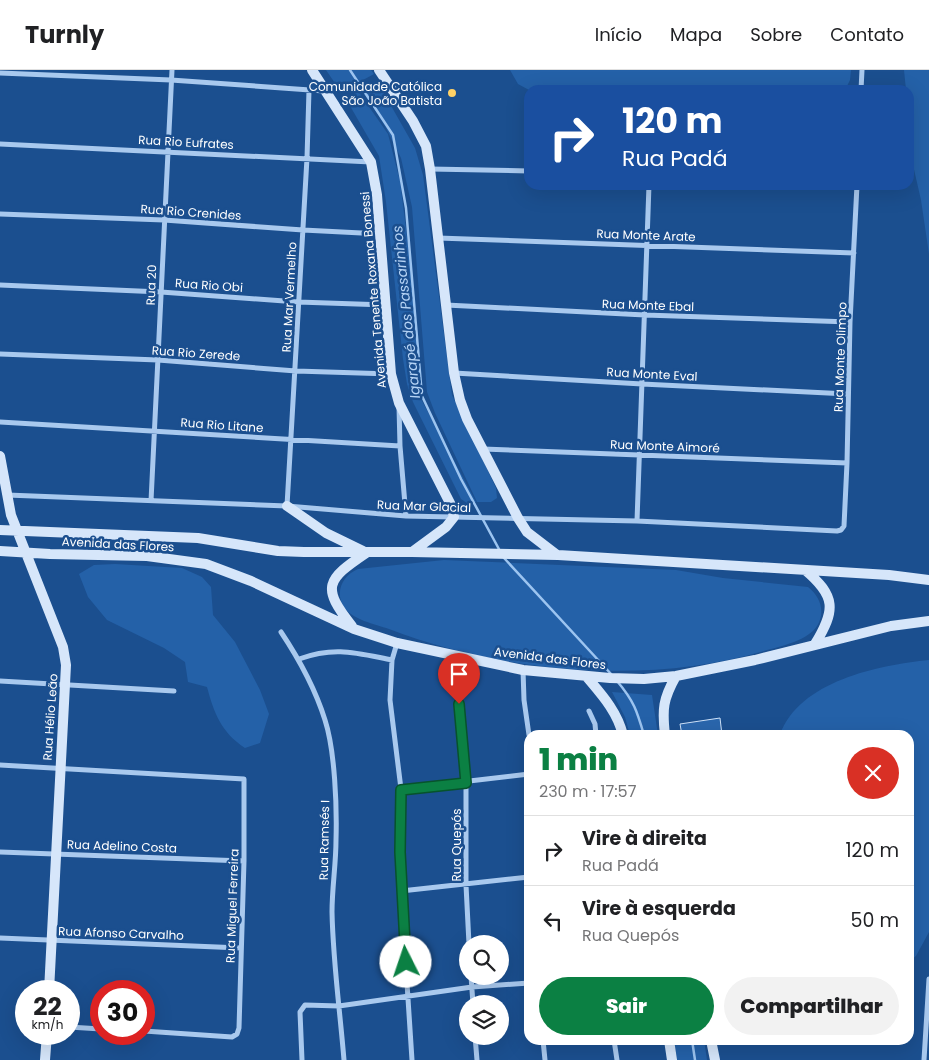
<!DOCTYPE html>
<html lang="pt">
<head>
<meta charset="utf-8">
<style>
  :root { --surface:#fff; --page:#f2f2f2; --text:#202124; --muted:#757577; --line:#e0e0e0; --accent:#0b8043 }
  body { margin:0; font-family:Poppins,sans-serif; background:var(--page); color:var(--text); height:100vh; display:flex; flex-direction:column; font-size:19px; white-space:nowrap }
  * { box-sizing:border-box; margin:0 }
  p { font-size:16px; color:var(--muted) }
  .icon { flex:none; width:28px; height:28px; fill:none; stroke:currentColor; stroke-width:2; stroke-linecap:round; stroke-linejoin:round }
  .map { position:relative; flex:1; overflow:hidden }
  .panel { position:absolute; left:524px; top:660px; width:390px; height:315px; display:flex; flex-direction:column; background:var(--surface); border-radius:15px; box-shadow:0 5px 20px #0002 }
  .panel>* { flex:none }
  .top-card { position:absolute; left:524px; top:15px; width:390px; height:105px; border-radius:15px; box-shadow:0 5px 20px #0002; background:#1a4fa0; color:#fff; overflow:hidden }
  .tools { position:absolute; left:459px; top:865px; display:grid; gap:10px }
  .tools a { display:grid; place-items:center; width:50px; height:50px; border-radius:50%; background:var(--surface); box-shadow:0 5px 20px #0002; font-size:25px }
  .speed { position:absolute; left:15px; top:910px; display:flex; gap:10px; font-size:25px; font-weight:700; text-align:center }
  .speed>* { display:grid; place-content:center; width:65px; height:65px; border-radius:50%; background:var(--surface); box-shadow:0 5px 20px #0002; line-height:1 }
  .speed small { font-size:12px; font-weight:400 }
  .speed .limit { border:8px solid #d22; background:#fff; color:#111 }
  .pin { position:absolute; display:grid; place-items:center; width:42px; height:42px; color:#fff; margin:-51px -21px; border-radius:50% 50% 50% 0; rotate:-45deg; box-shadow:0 0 5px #0007 }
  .pin .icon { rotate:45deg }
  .me { position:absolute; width:55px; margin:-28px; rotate:356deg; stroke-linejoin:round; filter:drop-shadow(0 0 4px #0008) }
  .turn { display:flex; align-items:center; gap:18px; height:105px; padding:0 15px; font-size:22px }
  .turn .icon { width:65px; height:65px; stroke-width:2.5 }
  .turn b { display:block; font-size:35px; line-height:42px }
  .round { display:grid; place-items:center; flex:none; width:52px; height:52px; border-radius:26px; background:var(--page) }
  .head { display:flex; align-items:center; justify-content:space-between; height:85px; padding:0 15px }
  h1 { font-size:30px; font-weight:800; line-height:38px; color:var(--accent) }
  .cta { display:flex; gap:10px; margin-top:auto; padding:10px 15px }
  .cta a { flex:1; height:58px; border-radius:30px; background:var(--accent); color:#fff; font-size:20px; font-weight:800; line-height:58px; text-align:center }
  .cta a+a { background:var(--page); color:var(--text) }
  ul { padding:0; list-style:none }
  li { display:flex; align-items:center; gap:15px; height:70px; padding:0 15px; border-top:1px solid var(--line) }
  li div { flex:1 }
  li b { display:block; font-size:19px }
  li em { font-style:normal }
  header { display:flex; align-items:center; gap:30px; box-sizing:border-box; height:70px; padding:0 25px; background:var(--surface); border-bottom:1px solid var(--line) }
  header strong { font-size:24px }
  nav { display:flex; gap:28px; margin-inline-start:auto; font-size:18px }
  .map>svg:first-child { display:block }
</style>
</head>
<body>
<header>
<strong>Turnly</strong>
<nav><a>Início</a><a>Mapa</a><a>Sobre</a><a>Contato</a></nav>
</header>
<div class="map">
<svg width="929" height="990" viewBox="0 0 929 990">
  <rect width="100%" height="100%" fill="#1b4f8f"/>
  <path fill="#2461a8" d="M326,0H371L374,4L341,22Z
    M510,0H851L850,10L845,20H529L518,14Z
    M904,0H929V184L921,130L910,82L909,20H906Z
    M377,11L415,78L423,105L452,325L496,418L497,428L491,432H477L435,343L427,322L412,137L401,88L385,56L362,19Z
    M358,21L388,64L400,111L414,223L421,329L476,432L467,433L461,429L413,332L407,314L403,289L386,132L379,86L346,29Z
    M444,490L676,500L723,508L808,517C820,526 826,542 817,556C808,570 783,576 767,580C650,616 503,603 389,559C375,554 352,550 343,536C335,521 343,505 358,499Z
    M115,494L182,498L202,507L211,517L213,545L235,572L260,620L269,644L260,673L245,678C221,662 214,643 207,617L188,612L185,592L164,578L107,550L88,527L79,504L94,495Z
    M929,590V862L916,886L909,891V665H780C799,611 879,595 929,590Z
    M612,622L652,625L658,665H630L625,647Z
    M674,970H704L707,990H677Z"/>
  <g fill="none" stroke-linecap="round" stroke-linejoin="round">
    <path stroke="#9cc4f0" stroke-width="2.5" d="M350,0L393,65L406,138L422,326L461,409L500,481
      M504,488L612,605
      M617,611C634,631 637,641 644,665
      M692,970L695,990"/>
  </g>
  <path fill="#2a66ad" stroke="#cfe3fa" d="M720,648L722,665H682L680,654Z"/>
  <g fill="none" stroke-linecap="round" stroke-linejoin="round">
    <path stroke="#a9c9ee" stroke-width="5" d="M0,3L171,10L324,21
      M861,20L862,0
      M0,74L371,92
      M430,99L529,101
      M0,144L164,150L303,160L381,164
      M438,168L854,183
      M0,215L161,222L298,232L386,235
      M446,235L645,245L850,252
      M0,284L158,290L296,301L391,304
      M454,303L642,314L848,324
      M399,337L400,376L406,446
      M0,352L400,376
      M483,379L847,393
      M7,425L287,436L406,446L637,451L837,461L841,460L844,456L847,393L850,252L857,115
      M151,431L172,0
      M287,436L307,88L309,20
      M637,451L649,115
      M281,562C299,589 315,618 325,650C335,681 337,737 336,770C336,794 332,818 332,842C333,892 340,941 344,990
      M397,573L392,590L390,630L401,719L400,782L401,821L412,990
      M455,586L466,713V815L469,874
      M299,589C335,576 356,583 392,590
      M523,600L524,630L529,665
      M0,611L174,621
      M589,641L595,654L596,665
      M0,695L244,709V791L239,958L237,964L232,967L144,961
      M401,719L529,704
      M0,782L244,791
      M401,821L529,807
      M0,868L241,878
      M471,906L473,934
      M69,957L101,959
      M475,966L477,990
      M543,970L545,990
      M614,970L617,990
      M302,990L300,942L305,935L339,936L472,917L529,913
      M924,990L929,909"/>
    <path stroke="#d6e6fa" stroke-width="10" d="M312,0L371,92L377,125L391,304L399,333L451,435L454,447L446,457L412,482
      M379,0L413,51L426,76L430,99L454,303L460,330L467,349L518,448L527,462L557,485
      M0,386L11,445L63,577L66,595L49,921
      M287,436L326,463L363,481
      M0,460L198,468L278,481L304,482H412L558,485L889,505L929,510
      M0,481L50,484L147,486L206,494L251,511L354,559L397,573L523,600L610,608L644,609L676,606L755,590L891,556L929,551
      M805,500C836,526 836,540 815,574
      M352,556C321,517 326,510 366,483
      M586,606C602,625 617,641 623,665
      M665,665C662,639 663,629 676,606
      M669,970L672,990
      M711,970L715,990
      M45,990L47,964"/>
  </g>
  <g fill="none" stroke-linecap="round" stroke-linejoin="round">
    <g stroke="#07532c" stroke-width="12">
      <path id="route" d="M406,892L400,782L401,720L466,713L459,634"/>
    </g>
    <use href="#route" stroke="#0b8043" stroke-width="9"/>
  </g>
  <circle fill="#ffd166" stroke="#1b4f8f" stroke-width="2" cx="452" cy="23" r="5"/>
  <g text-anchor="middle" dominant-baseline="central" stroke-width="5" stroke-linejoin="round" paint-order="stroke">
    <g font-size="12" fill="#fff" stroke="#1b4f8f" text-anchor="end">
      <text x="442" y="16">Comunidade Católica<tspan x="442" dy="14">São João Batista</tspan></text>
    </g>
    <g font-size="12" fill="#fff" stroke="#1b4f8f">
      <text transform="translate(186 72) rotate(3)">Rua Rio Eufrates</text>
      <text transform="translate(191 142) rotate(4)">Rua Rio Crenides</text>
      <text transform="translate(646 165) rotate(2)">Rua Monte Arate</text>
      <text transform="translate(151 215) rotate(-88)">Rua 20</text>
      <text transform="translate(209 215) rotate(4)">Rua Rio Obi</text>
      <text transform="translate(373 220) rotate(-95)">Avenida Tenente Roxana Bonessi</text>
      <text transform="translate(289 227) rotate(-87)">Rua Mar Vermelho</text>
      <text transform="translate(648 235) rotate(2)">Rua Monte Ebal</text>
      <text transform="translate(196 283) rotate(4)">Rua Rio Zerede</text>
      <text transform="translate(840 287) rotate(-88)">Rua Monte Olimpo</text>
      <text transform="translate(652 304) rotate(3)">Rua Monte Eval</text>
      <text transform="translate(222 355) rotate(4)">Rua Rio Litane</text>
      <text transform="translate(665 376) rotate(2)">Rua Monte Aimoré</text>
      <text transform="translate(424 436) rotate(2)">Rua Mar Glacial</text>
      <text transform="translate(118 474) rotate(3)">Avenida das Flores</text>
      <text transform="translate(550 588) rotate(7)">Avenida das Flores</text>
      <text transform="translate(50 647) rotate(-86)">Rua Hélio Leão</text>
      <text transform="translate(324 770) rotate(-89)">Rua Ramsés I</text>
      <text transform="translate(456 775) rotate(-90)">Rua Quepós</text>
      <text transform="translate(122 776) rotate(2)">Rua Adelino Costa</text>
      <text transform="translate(232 836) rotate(-88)">Rua Miguel Ferreira</text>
      <text transform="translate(121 863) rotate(2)">Rua Afonso Carvalho</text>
    </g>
    <g font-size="14" font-style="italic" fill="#b5d3f5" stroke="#1b4f8f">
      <text transform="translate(406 242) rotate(-96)">Igarapé dos Passarinhos</text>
    </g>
  </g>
</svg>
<div class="tools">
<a><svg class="icon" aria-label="search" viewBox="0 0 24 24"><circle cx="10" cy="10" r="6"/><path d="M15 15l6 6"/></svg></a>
<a><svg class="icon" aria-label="layers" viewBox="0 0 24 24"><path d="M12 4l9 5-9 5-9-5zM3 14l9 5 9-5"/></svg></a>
</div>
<div class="speed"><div>22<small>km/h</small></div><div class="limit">30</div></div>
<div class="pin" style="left:459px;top:634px;background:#d93025"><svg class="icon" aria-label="arrive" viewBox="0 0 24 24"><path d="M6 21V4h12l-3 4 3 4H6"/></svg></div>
<svg class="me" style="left:406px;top:892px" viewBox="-20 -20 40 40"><circle r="19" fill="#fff"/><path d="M0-13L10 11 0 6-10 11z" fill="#0b8043"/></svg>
<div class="top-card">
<div class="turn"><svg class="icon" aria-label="right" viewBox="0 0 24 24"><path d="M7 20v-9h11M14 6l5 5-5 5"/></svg><div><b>120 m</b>Rua Padá</div></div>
</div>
<section class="panel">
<div class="head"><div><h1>1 min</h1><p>230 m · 17:57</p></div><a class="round" style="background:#d93025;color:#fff"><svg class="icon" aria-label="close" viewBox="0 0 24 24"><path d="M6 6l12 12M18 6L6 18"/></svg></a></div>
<ul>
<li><svg class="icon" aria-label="right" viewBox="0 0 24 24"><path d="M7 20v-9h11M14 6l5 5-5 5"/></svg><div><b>Vire à direita</b><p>Rua Padá</p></div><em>120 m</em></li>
<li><svg class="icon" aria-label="left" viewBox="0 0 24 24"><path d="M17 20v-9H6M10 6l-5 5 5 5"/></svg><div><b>Vire à esquerda</b><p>Rua Quepós</p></div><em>50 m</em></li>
</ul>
<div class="cta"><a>Sair</a><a>Compartilhar</a></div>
</section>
</div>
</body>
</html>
